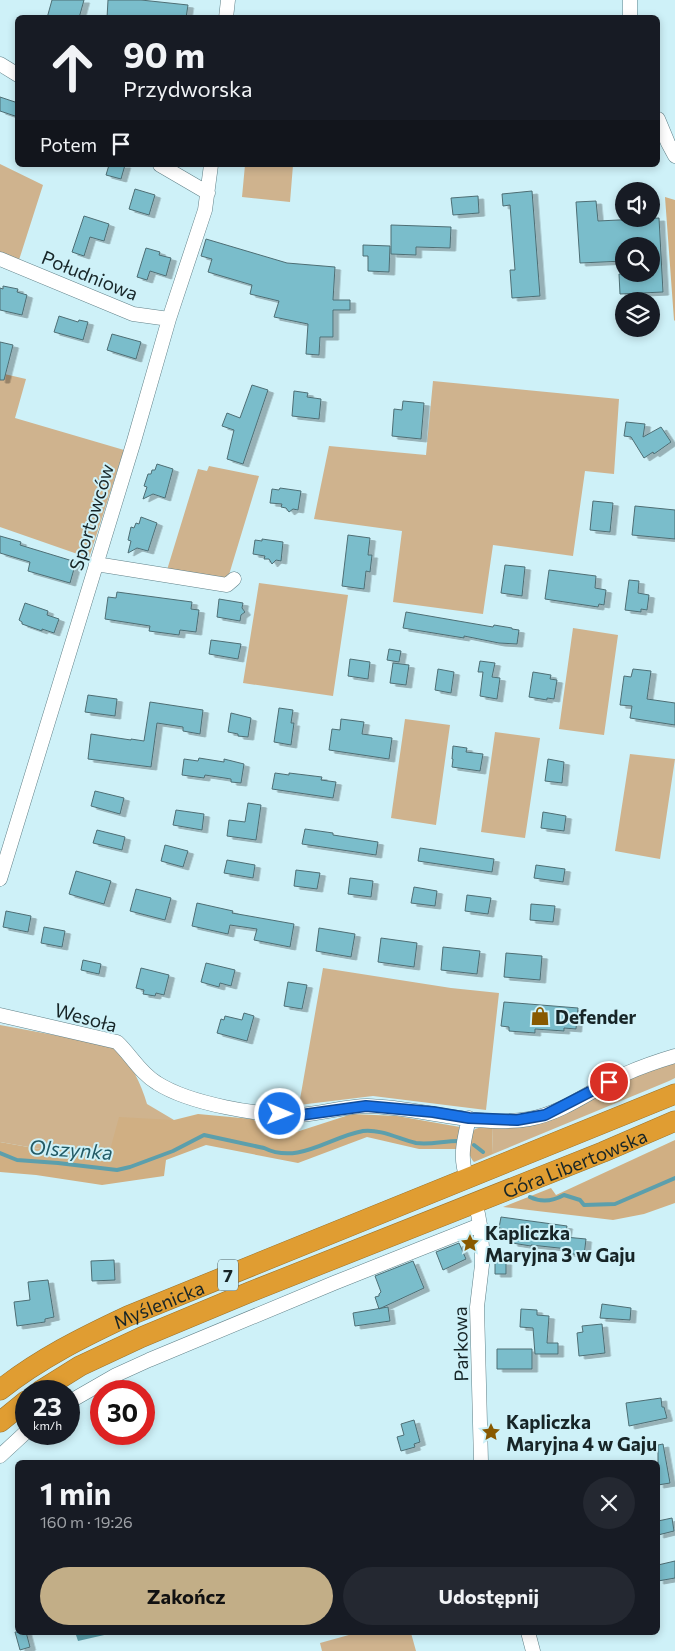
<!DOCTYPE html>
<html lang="pl">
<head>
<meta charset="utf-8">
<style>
  :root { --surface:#171b24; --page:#242831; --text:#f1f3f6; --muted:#9ea1a6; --accent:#c2ae87 }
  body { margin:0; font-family:Commissioner,sans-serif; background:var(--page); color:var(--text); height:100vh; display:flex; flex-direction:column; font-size:19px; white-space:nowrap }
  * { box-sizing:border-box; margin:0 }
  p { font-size:16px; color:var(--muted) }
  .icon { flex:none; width:28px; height:28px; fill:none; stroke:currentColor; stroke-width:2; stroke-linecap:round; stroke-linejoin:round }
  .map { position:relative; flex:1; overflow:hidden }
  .panel { position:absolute; left:15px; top:1460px; width:645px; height:175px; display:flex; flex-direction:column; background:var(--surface); border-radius:8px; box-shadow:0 2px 8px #0003 }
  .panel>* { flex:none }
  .guide { position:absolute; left:15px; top:15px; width:645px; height:152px; border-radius:8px; box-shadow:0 2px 8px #0003; background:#171b24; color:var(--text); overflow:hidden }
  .fabs { position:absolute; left:615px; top:182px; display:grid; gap:10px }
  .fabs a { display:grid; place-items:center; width:45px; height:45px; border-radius:50%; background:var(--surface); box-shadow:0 2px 8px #0003; font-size:25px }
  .speed { position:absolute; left:15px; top:1380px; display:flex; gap:10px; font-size:25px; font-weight:700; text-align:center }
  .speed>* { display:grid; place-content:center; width:65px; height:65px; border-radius:50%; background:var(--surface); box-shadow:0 2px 8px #0003; line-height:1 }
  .speed small { font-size:12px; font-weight:400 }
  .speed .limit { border:8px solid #d22; background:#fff; color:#111 }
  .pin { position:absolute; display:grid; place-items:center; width:42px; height:42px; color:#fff; margin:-21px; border:2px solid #fff; border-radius:50%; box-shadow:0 1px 5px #0007 }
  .me { position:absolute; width:55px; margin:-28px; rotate:91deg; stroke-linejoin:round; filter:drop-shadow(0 0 4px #0008) }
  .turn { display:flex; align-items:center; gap:18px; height:105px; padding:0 25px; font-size:22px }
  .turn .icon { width:65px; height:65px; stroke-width:2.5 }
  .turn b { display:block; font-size:35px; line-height:42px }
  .then { display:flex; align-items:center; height:48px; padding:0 25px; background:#0003; gap:10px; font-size:19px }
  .round { display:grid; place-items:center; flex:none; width:52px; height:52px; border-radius:26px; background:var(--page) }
  .summary { display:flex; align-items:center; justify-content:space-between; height:85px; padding:0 25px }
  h1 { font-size:30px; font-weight:700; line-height:38px }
  .action { display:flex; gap:10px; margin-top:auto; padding:10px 25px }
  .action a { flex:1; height:58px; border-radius:30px; background:var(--accent); color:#111; font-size:20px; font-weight:700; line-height:58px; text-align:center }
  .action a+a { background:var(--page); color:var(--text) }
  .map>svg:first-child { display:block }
</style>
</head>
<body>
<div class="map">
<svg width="675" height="1651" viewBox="0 0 675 1651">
  <defs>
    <filter id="shadow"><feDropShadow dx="5.5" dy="3" stdDeviation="0" flood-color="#0004"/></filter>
  </defs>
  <rect width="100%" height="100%" fill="#cef1f8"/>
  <path fill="#cfb38e" d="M0,164L43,185L19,260L0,252Z
    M245,165H293L290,202L242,197Z
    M0,373L26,379L15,418L124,450L89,558L0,527Z
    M433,381L619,399L614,474L585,471L573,556L493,545L483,614L393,602L402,531L314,519L329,446L426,455Z
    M209,466L259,476L228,578L167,570L198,469L207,471Z
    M259,583L348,595L333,696L243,683Z
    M573,628L618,635L604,735L559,729Z
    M405,719L450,725L436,825L391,818Z
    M495,732L540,738L525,838L481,832Z
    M630,754L675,759L660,859L615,851Z
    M323,968L451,988L499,993L486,1110L373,1096L299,1105Z
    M0,1025L119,1047C131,1065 141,1083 147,1104L174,1120H148L108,1161L0,1142Z
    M675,1062V1078L669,1081L493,1154L492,1127Z
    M356,1633H411L416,1651H322L320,1643Z"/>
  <path fill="#d0af83" d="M665,197L675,200V321L674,320Z
    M198,1114L252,1119L284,1136L352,1114L397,1116L460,1127L457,1149H419L367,1137L298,1163L206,1145L166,1160L164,1176L102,1185L36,1175L0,1172V1142L107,1161L119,1117L174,1120Z
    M482,1127H492L493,1154L474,1162C467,1155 465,1137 474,1130C476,1128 479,1128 482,1127Z
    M675,1140V1203L644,1214L613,1220L503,1207L551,1188L556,1195Z"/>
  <path fill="#5c9fac" d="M75,1632H113V1633L78,1641Z"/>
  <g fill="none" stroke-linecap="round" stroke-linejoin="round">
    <path stroke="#5c9fac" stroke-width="4" d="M474,1145L483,1152
      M0,1153L17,1160L58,1163L117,1170L130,1167L173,1151L204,1135L264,1148C299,1165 329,1137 363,1131C381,1129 399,1139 416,1143C430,1145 444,1141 458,1141
      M530,1197C542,1203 553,1201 564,1195L580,1200L584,1205L615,1204L675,1178"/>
  </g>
  <path fill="#7abdcb" stroke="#4e6e74" filter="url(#shadow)" d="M52,0H84L79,18H47Z
    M108,0H141L188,5L186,18H107Z
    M0,97L18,103V117L0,111Z
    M109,165H125L121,179L106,175Z
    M135,189L155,195L149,215L129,209Z
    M532,191L540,296L512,298L510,270H515L510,205L503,206L502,194Z
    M478,196L479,213L453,215L451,198Z
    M596,201L598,221L659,218L663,292L620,294L619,274H651V246H624V261L580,263L576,202Z
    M84,216L109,224L104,241L90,237L84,256L72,252Z
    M391,225L451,227L450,248L416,247V255L391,254Z
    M206,239L287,263L335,267L333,300H350V310H333V337H320L319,355L306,354L308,324L274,317L279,301L250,294L252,285L208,272L212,259L201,256Z
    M363,245L390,246L389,272L368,271V256H363Z
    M146,248L160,252L159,255L171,258L166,276L150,271L147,280L137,277Z
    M3,286L18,289L17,292L27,295L22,315L0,310V288L3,289Z
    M59,316L78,322L79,320L88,322L83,340L54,332Z
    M112,334L141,342L136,359L107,350Z
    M0,342L13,345L4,380H0Z
    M252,385L268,390L243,464L227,459L234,430L222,426L227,413L240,418Z
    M294,391L308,393L307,397L321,399L319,419L292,416Z
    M403,401L424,403L421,439L392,436L394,409L402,410Z
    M626,422L645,424L643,437L661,427L671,442L654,454L653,452L644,458L631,437L624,436Z
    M157,464L173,469L165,498L153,494L143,499L147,487L144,486L148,474H151L152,470H155Z
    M280,488L301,491L298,510L293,509L289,512L286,508L281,507L282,504L270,503L272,489L279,490Z
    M593,501L613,503L610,532L590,530Z
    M635,506L675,510V539L632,535Z
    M141,517L157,523L148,551L137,548L128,553L131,541L128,540L131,527L134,528L136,523L139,524Z
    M348,535L370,538L368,555H372L370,572L366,571L364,589L342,586Z
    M0,536L21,542L20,545L76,562L70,583L28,571L30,562L0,553Z
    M262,539L283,542L281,561L276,560L272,564L269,559H264L265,556L253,554L255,540L262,541Z
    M505,565L525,567L522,596L501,593Z
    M549,570L596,576L595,588L606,590L604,605L599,604L598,607L545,599Z
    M629,580L639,581L638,593L649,595L647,610L641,609V612L625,610Z
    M117,592L192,602L191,609L199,610L196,632L180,630L179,635L149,631L150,626L105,619L108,597L116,598Z
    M219,599L243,603L242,608L245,612L241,615L240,621L217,617Z
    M25,603L48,611L47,615L59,619L54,633L42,629V631L22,624V622L19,620Z
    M406,612L493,627L494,625L512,628V629L519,630L517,644L499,643L464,636V638L403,628Z
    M211,640L241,644L238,659L209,654Z
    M389,649L401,651L399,662L387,660Z
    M350,659L370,662L368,679L348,676Z
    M480,661L495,663L492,677L500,678L497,699L480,696L483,672H478Z
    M393,663L409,665L406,685L390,683Z
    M438,669L454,672L451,693L435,690Z
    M633,669L651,671L647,699L675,703V725L630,718L632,706L620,705L624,676L631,677Z
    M533,672L551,675L550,679L557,680L554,699L547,698V700L529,697Z
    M88,695L117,699L115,716L85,712Z
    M150,702L203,710L200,734L183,731V727L157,723L151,767L88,759L91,734L131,740V739L144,741Z
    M279,708L293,710L291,723H294L291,745L274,742Z
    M231,713L251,718L248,737L238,736V734L228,732Z
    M341,719L364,722L362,734L392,738L389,759L329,750L332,729L340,730Z
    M453,746L467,748L466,752L483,754L480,771L452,767L453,759H452Z
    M199,758L224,762V759L244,764L241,783L231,782V779L205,775L204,778L182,775L184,759L198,761Z
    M548,759L564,762L562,783L545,781Z
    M275,773L289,775V773L322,777L321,780L336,782L333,798L272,789Z
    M95,791L124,798L120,814L91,806Z
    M248,803L261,805L256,840L227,836L229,820L245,822Z
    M176,810L204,814L202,830L173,825Z
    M543,812L566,816L564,831L541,828Z
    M305,829L333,833V835L378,842L376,855L302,844Z
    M97,830L125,837L122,850L93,843Z
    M165,845L188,851L183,867L161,861Z
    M420,848L494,859L492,872L418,861Z
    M227,860L255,865L253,878L224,873Z
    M536,865L565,869L563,882L534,878Z
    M296,870L320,873L317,889L294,886Z
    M76,871L111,881L104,904L69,894Z
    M350,878L373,881L371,897L348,894Z
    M414,887L437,891L435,906L411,903Z
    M136,889L171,898L165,920L130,911Z
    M467,895L491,898L488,914L465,911Z
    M197,903L233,911L232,913L294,924L290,947L254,940L257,929L230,925L228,934L192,926Z
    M531,904L555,906L553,922L530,920Z
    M6,911L31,916L28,932L3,927Z
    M44,927L65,931L62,947L41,943Z
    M319,928L355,934L351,957L316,951Z
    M381,938L417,943L414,967L378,962Z
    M443,947L480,951L477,974L441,970Z
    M506,953L542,956L540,980L504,977Z
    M83,960L101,964L99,974L81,970Z
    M206,963L235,970L231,986L220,983L219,987L201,982Z
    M141,968L169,975L164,995L156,993L155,996L143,994L144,990L136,988Z
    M288,982L307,985L302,1009L284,1006Z
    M504,1002L578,1008L576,1029L564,1028V1031L535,1029V1033L509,1031V1027L501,1026Z
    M244,1013L254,1016L247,1041L217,1033L221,1019L224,1020L225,1016L242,1020Z
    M501,1217L567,1226L565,1237L586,1239L584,1256L568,1253V1249L531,1245V1246L512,1243L514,1231L499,1228Z
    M459,1243L466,1259L443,1270L436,1252Z
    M114,1260L115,1280L92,1281L91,1261Z
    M413,1261L424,1288L379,1309L375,1297L379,1296V1294L381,1292L375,1276Z
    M495,1262H506V1274H495Z
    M48,1280L54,1317L45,1319V1322L17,1326L14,1302L30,1300L28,1282Z
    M602,1304L631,1308L630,1320L600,1318Z
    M388,1307L390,1321L355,1326L353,1313Z
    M521,1309L537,1310V1315L549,1316L547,1343H558V1354H535L533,1328L520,1327Z
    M602,1324L605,1353L579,1356L577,1333L583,1332L582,1326Z
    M497,1349H532V1369H497Z
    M661,1398L662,1407H664L667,1418L629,1426L626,1403Z
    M414,1420L420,1442L414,1444L415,1447L401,1451L397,1437L404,1435L401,1424Z
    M663,1444L670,1483L658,1485V1445Z
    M672,1518L674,1531L658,1535V1521Z
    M675,1561V1578L658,1581V1565Z
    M15,1632H26L30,1647L20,1650Z"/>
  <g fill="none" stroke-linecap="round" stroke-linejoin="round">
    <g stroke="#618188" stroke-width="15">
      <path id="minor" d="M226,18L228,0
        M630,18V0
        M0,64L18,75
        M658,119L668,143L675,156
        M160,165L208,193
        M0,259L133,314L169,319
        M96,564L227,585L234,579
        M0,879L134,441L169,319L205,210L211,165
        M0,1015L117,1042C131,1055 140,1073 157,1083C190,1104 260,1116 299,1115C322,1114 345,1106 367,1106C420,1107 477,1128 529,1119C564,1113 594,1088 625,1074C641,1067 658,1061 675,1056
        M467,1179C459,1156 464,1141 469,1118
        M480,1225L482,1247V1265L477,1307L481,1462
        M69,1402L116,1375L149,1360L334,1283L480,1225L478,1214L474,1203
        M0,1456L26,1432
        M528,1632L533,1651"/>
    </g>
    <g stroke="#9a732e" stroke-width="21">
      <g id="highway">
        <path id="s1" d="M0,1390C39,1359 83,1337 128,1316L675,1094"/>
        <path id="s2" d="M40,1391L80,1366L142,1337L250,1292L603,1152L675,1121"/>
        <path d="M0,1422L26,1401"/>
      </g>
    </g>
    <use href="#minor" stroke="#fff" stroke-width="14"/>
    <use href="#highway" stroke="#e09d32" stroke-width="20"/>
  </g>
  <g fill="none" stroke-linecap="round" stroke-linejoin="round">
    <g stroke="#114b97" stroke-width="12">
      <path id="route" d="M280,1114L301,1115L366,1106L433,1112L469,1118L517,1120L545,1115L609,1082"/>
    </g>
    <use href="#route" stroke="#1a73e8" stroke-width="9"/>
  </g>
  <defs>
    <g id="shop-bare" transform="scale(1.5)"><path d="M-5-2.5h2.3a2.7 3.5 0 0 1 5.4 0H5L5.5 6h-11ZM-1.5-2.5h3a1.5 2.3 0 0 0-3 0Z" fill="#885900" stroke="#cef1f8" stroke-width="2.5" paint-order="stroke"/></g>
    <g id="sight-bare" transform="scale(1.5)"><path d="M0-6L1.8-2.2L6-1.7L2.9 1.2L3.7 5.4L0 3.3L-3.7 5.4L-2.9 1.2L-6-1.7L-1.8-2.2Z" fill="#885900" stroke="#cef1f8" stroke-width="2.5" paint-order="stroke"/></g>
  </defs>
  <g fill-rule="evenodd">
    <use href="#shop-bare" x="540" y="1016"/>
    <use href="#sight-bare" x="470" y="1243"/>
    <use href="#sight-bare" x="491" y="1432"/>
  </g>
  <g text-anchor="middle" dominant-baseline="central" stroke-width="4" stroke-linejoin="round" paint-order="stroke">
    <rect fill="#cef1f8" stroke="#4e6266" stroke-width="1" x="218" y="1259.5" width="20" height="31" rx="4"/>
    <g font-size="18" font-weight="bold" fill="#172527">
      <text x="228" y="1275">7</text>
    </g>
    <g font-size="19" fill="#172527" stroke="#cef1f8">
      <text transform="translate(90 275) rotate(22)">Południowa</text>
      <text transform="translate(91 517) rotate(-73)">Sportowców</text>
      <text transform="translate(86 1017) rotate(15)">Wesoła</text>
      <text stroke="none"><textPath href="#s2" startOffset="582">Góra Libertowska</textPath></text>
      <text stroke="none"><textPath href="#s1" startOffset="181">Myślenicka</textPath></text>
      <text transform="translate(460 1344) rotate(-91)">Parkowa</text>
    </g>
    <g font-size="19" font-weight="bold" fill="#172527" stroke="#cef1f8" text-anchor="start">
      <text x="555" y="1016">Defender</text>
      <text x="485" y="1232">Kapliczka<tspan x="485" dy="22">Maryjna 3 w Gaju</tspan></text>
      <text x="506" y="1421">Kapliczka<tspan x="506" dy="22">Maryjna 4 w Gaju</tspan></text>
    </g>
    <g font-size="20" font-style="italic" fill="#225a65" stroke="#cef1f8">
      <text transform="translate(71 1149) rotate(4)">Olszynka</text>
    </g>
  </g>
</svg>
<div class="fabs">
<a><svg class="icon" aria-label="sound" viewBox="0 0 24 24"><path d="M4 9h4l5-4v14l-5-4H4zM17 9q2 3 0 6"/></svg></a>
<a><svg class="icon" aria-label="search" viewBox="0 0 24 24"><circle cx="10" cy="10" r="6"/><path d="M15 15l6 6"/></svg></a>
<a><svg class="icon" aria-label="layers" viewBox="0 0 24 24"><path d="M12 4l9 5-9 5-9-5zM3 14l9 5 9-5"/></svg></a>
</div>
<div class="speed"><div>23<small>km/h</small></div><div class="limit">30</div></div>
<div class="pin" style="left:609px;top:1082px;background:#d93025"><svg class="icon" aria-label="arrive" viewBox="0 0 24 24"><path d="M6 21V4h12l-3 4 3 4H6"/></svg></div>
<svg class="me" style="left:280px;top:1114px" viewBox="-20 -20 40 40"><circle r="17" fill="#1a73e8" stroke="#fff" stroke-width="3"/><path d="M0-11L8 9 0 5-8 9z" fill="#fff"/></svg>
<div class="guide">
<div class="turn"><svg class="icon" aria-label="ahead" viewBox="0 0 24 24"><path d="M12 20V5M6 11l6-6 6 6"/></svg><div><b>90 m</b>Przydworska</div></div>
<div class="then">Potem<svg class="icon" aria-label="arrive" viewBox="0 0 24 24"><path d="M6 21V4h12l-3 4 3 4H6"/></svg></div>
</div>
<section class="panel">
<div class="summary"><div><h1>1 min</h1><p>160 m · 19:26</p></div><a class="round"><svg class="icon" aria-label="close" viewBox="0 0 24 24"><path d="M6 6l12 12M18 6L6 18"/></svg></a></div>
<div class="action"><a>Zakończ</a><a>Udostępnij</a></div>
</section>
</div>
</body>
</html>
